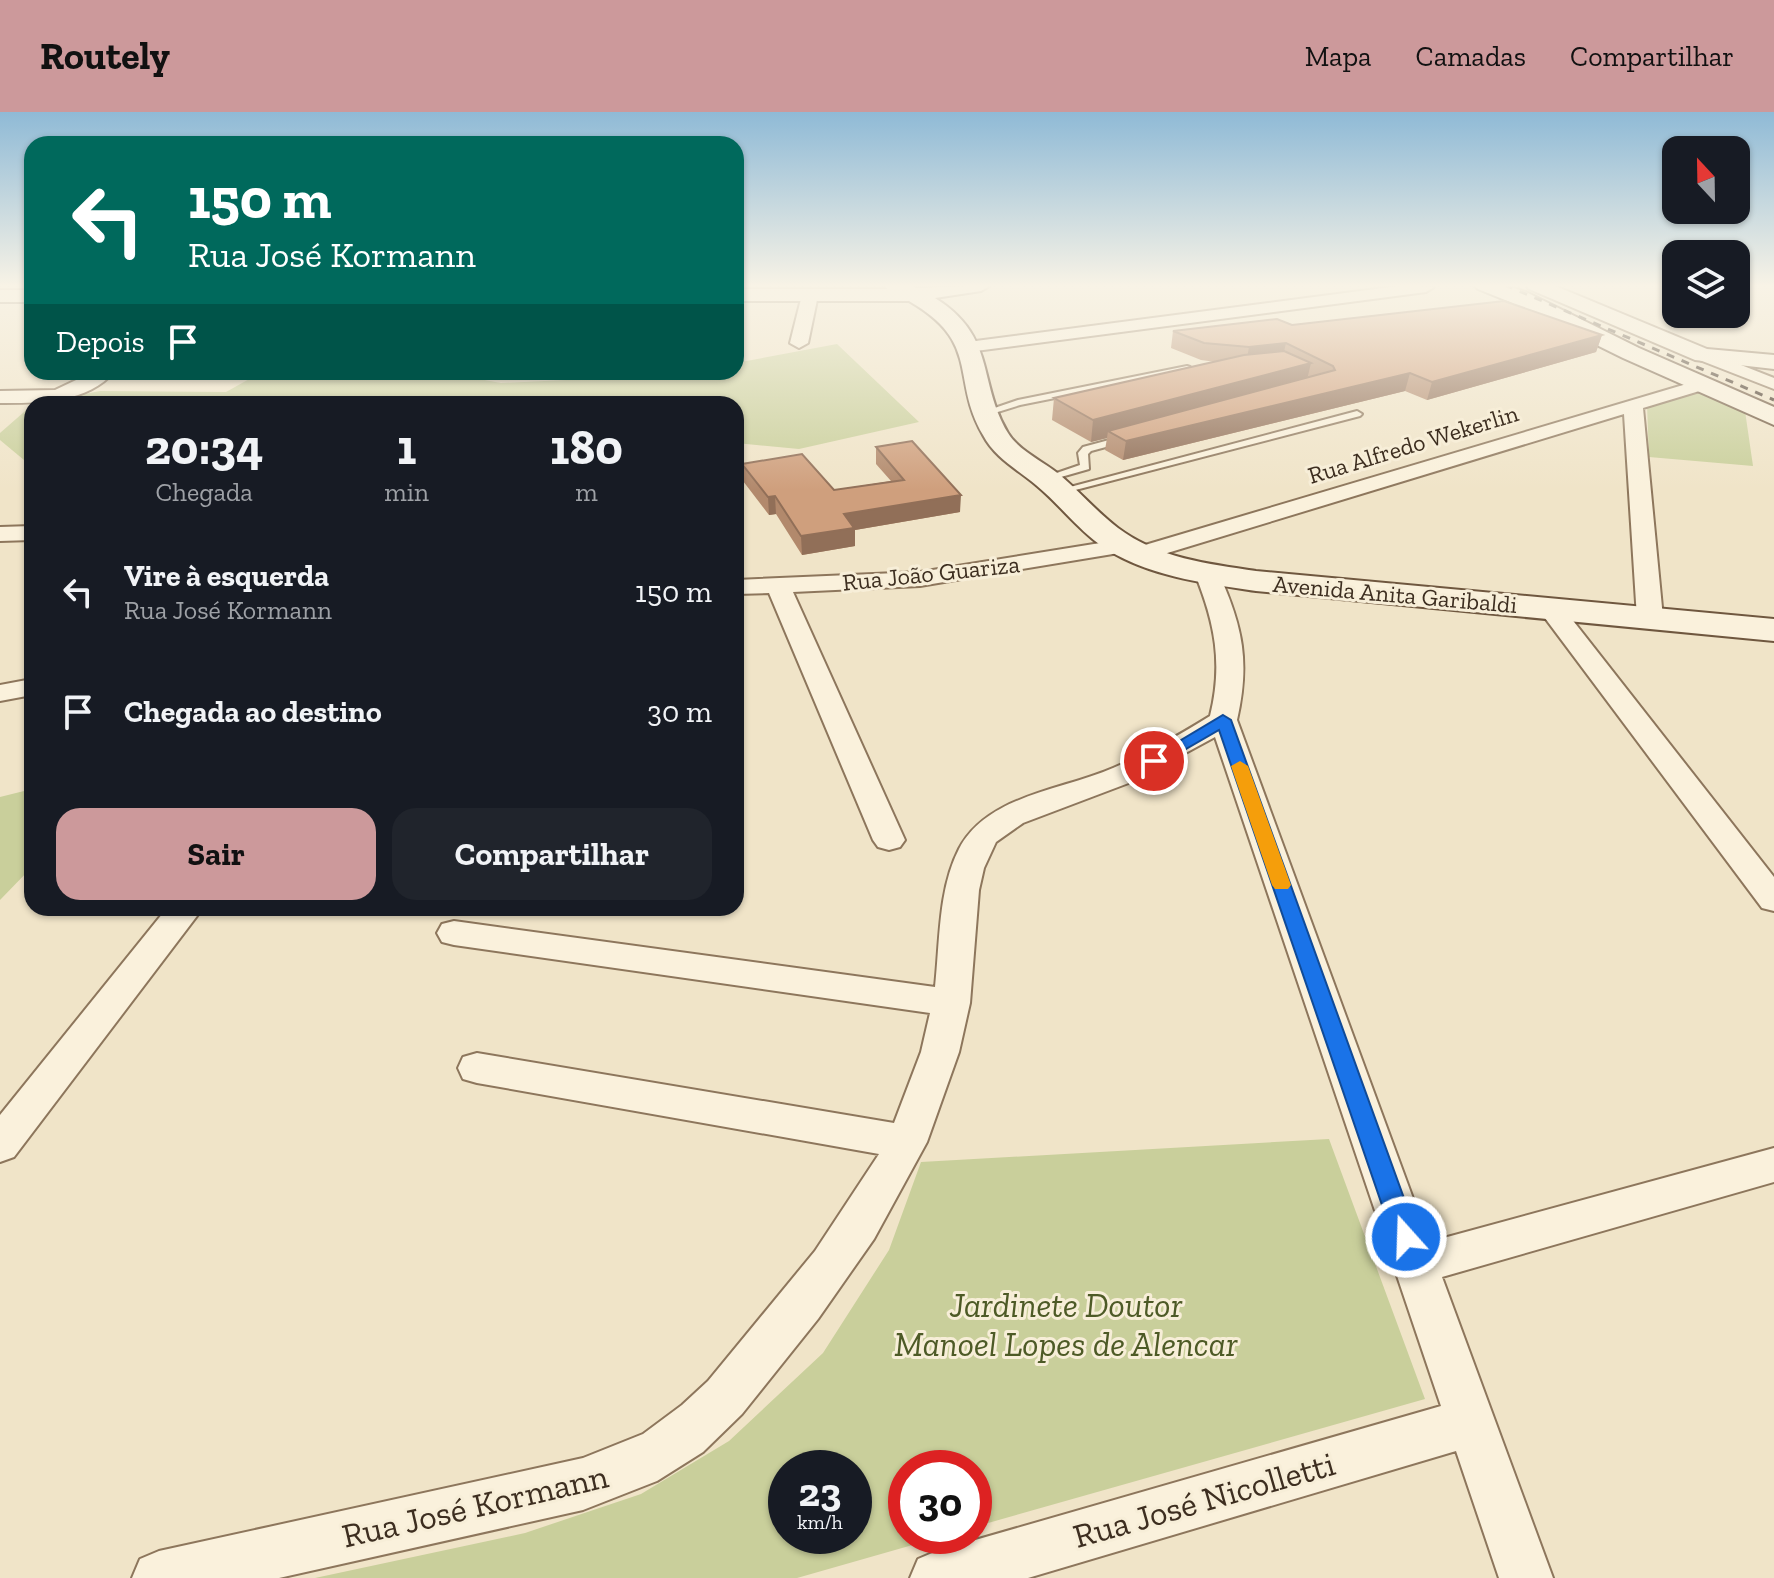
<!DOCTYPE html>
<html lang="pt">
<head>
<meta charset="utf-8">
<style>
  :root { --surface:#171b24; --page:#20242c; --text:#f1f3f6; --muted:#9ea1a6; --accent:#cc999b }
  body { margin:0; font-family:"Zilla Slab",serif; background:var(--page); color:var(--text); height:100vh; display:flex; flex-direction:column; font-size:30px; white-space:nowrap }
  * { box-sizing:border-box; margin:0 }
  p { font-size:26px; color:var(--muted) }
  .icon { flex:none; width:44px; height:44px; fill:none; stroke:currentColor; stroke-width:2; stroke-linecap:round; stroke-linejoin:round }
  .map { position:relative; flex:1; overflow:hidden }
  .side { position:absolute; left:24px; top:284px; width:720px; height:520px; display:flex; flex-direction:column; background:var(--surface); border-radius:24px; box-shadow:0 2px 6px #0004 }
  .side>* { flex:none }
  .banner { position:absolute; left:24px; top:24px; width:720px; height:244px; border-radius:24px; box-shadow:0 2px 6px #0004; background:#00695c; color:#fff; overflow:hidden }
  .needle { width:52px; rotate:338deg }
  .fabs { position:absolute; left:1662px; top:24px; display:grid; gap:16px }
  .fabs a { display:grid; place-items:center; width:88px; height:88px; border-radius:16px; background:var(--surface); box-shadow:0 2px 6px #0004; font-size:40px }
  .speed { position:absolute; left:768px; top:1338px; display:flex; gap:16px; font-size:40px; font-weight:700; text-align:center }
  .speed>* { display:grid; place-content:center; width:104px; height:104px; border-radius:50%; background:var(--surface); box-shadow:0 2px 6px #0004; line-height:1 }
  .speed small { font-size:20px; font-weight:400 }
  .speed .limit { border:12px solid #d22; background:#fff; color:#111 }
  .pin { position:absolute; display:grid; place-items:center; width:68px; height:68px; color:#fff; margin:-34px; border:4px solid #fff; border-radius:50%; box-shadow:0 2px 8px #0007 }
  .me { position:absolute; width:88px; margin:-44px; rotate:340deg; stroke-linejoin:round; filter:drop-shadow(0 0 6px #0008) }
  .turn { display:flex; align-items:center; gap:28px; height:168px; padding:0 32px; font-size:36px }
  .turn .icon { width:104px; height:104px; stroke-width:2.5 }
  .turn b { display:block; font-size:56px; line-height:68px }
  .then { display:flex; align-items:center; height:76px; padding:0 32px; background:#0003; gap:16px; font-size:30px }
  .eta { display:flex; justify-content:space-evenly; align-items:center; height:136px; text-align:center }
  .eta b { font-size:48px; font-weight:700; line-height:56px }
  .action { display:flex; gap:16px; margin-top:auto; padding:16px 32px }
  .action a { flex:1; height:92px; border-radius:24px; background:var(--accent); color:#111; font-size:32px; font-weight:700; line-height:92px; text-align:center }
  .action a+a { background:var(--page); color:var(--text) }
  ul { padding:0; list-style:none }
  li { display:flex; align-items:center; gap:24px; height:120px; padding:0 32px }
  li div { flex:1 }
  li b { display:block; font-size:30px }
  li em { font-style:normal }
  header { display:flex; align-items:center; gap:48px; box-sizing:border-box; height:112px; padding:0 40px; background:var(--accent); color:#111 }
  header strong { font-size:38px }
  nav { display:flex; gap:44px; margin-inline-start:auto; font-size:28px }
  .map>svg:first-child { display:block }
</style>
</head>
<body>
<header>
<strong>Routely</strong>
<nav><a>Mapa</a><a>Camadas</a><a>Compartilhar</a></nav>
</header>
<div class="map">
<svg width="1774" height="1466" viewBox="0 0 1774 1466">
  <rect width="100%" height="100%" fill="#f0e4c8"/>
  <path fill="#c9cf9b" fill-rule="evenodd" d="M837,232L919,310L799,337L736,331V292H33L100,279L226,280L262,260H440L501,271L736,260V251Z
    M1696,279L1745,299L1753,354L1649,345L1647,293Z
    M32,293V347L24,348L0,328V321Z
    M32,677V755L0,788V685Z
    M1329,1027L1425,1287L974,1415V1356H906V1424H944L797,1466H315L525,1421L641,1382L729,1329L823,1241L889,1138L921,1050ZM854,1356V1424H786V1356Z"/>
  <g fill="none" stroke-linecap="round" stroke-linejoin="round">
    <g stroke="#8d765c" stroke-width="4">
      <path id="service" d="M1187,254L1190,255V259L1020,293L988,303L983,300L1018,288Z
        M1357,299L1362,302L1360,304L1060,382L1055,379Z
        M1124,324L1129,327L1128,329L1091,339L1088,342L1089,357L1047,369L1042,366L1080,353L1078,341L1083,335Z"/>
    </g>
    <g stroke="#8d765c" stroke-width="4">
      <path id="minor" d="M1406,173L1434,175L1426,180L968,240L959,235L968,230Z
        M810,178L818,183L808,231L799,236L790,231L802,183Z
        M1703,238L1774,266V277L1697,247L1694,243Z
        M93,260H114C86,292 38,291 0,291V279L55,278Z
        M1700,268L1709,273L1706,277L1643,296L1663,506L1659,511H1641L1637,506L1624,302L1141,449L1133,447L1131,439L920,474L793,480L905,728L900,735L889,738L878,735L873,728L769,481L736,482V468L920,460L1125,427L1133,429L1135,436Z
        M32,414V428L0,429V415Z
        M1207,455L1215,457L1219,462C1243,515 1250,551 1237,608L1429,1130L1774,1036V1070L1442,1165L1553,1466H1499L1456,1339L1028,1466H910L918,1447L937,1439L1441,1294L1215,625L1134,669L1023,711L996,730L984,756L979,778L970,891L959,940L927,1030L874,1127L818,1207L742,1302L703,1340L657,1369L583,1398L279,1466H132L140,1447L159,1439L583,1346L643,1322L682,1293L708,1269L815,1139L879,1042L477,971L463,967L458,956L463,945L477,941L894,1011L921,940L930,901L454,833L442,830L437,821L442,812L454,809L935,875C940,830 938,778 959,737C987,683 1063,678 1113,656C1147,642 1179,623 1210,604C1223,552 1215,511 1195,462L1199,457Z
        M1551,490L1560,492L1774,765V799L1762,796L1542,502L1539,497L1542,492Z
        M32,567V583L0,589V573Z
        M167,796H203L14,1045L0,1050V1003Z"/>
    </g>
    <g stroke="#8d765c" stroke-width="4">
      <path id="tertiary" d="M1526,173H1553L1707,237L1774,243V257L1695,248L1529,177Z"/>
    </g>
    <g stroke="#6f573f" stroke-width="4">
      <path id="secondary" d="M885,173H911L917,176L991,173L981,179L935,186C997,225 977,269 1008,321C1019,339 1043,349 1060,363C1080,380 1097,400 1118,416C1158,446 1208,452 1256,459L1774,507V529L1256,479C1203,471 1144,464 1099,432C1076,415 1058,391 1036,373C1017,357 995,346 983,323C950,266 982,231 909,189H736V177H887Z
        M1474,173H1505L1526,180L1639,236L1774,295V313L1623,246L1510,190L1478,177Z
        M0,178H32V190H0Z"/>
    </g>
    <use href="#service" fill="#faf1dc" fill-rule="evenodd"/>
    <use href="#minor" fill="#faf1dc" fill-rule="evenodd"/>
    <use href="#tertiary" fill="#faf1dc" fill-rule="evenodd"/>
    <use href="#secondary" fill="#faf1dc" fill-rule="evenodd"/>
    <path stroke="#3d2e20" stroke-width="3" stroke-dasharray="8 8" stroke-linecap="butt" d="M1505,173L1774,288"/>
  </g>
  <path fill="#b2896c" d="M1292,213L1602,223L1596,240L1427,288L1405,279L1123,348L1105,338L1107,326L1091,330L1052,308L1054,286L1216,250L1201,248L1171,236L1173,219Z
    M876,335L960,400L855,418V434L802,443L776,402L769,403L743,369L742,352L834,378L891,369L876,352Z"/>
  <path fill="#916f58" d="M1602,223L1596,240L1427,288L1432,270Z
    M1286,231L1282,248L1246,252L1249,235Z
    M1311,251L1306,272L1108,319L1107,326L1091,330L1093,308Z
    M1410,261L1405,279L1123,348L1126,329Z
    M961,383L960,400L855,418V434L802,443L801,424L844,402Z
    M775,384L776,402L769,403L768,385Z"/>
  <path fill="#cf9f7d" stroke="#916f58" stroke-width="2" d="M1504,189L1602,223L1432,270L1410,261L1126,329L1108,319L1335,258L1333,254L1286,231L1249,235L1204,231L1173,219L1277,207L1292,213Z
    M1284,239L1311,251L1093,308L1054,286L1244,243Z
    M912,329L961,383L844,402L854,416L801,424L775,384L768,385L742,352L802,342L834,378L904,368L876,335Z"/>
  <linearGradient id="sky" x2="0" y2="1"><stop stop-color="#8fbad6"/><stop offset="0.46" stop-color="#f8f3e6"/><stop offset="1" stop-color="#f8f3e6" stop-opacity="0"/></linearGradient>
  <rect width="1774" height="378" fill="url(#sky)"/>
  <path fill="#1a73e8" stroke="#114b97" stroke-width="2" d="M1223,603L1231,608L1418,1125L1414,1132L1406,1136L1397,1132L1393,1125L1219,618L1160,652L1154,654L1146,649Z"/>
  <path fill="#f59e0b" d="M1240,649L1248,654L1291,773L1288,777H1275L1272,773L1231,654Z"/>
  <g text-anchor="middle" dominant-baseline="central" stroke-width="6" stroke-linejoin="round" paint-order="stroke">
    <g font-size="24" fill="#3d2e20" stroke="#f7eed8">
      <text transform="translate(1413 332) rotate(-17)">Rua Alfredo Wekerlin</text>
      <text transform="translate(931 461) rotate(-6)">Rua João Guariza</text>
      <text transform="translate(1395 482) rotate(5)">Avenida Anita Garibaldi</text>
    </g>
    <g font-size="34" font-style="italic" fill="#4d5a26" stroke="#f7eed8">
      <text x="1066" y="1193">Jardinete Doutor<tspan x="1066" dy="39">Manoel Lopes de Alencar</tspan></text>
    </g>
    <g font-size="34" fill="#3d2e20" stroke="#f7eed8">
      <text transform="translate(1204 1388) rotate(-16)">Rua José Nicolletti</text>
      <text transform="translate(475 1394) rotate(-13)">Rua José Kormann</text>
    </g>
  </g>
</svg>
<div class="fabs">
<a><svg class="needle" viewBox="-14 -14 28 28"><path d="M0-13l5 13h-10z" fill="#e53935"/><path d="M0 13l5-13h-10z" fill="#9ea1a6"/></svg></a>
<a><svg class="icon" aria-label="layers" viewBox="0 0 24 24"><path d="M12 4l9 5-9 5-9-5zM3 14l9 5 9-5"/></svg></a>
</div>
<div class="speed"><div>23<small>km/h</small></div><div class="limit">30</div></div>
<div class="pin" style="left:1154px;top:649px;background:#d93025"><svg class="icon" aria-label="arrive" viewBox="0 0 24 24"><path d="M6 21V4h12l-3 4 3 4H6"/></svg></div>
<svg class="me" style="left:1406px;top:1125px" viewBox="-20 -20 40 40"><circle r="17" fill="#1a73e8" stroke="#fff" stroke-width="3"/><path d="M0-11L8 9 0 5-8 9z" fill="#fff"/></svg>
<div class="banner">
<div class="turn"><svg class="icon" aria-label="left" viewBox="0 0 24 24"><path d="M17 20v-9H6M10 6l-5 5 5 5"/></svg><div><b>150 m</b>Rua José Kormann</div></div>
<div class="then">Depois<svg class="icon" aria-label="arrive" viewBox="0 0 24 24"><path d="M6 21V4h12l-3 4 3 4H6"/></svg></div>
</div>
<section class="side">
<div class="eta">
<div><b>20:34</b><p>Chegada</p></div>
<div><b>1</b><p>min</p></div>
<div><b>180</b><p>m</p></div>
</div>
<ul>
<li><svg class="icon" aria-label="left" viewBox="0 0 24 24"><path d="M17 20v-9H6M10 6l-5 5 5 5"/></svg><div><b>Vire à esquerda</b><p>Rua José Kormann</p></div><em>150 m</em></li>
<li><svg class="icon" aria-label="arrive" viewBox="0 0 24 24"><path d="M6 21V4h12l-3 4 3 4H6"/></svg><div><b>Chegada ao destino</b></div><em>30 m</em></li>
</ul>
<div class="action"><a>Sair</a><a>Compartilhar</a></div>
</section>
</div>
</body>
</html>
